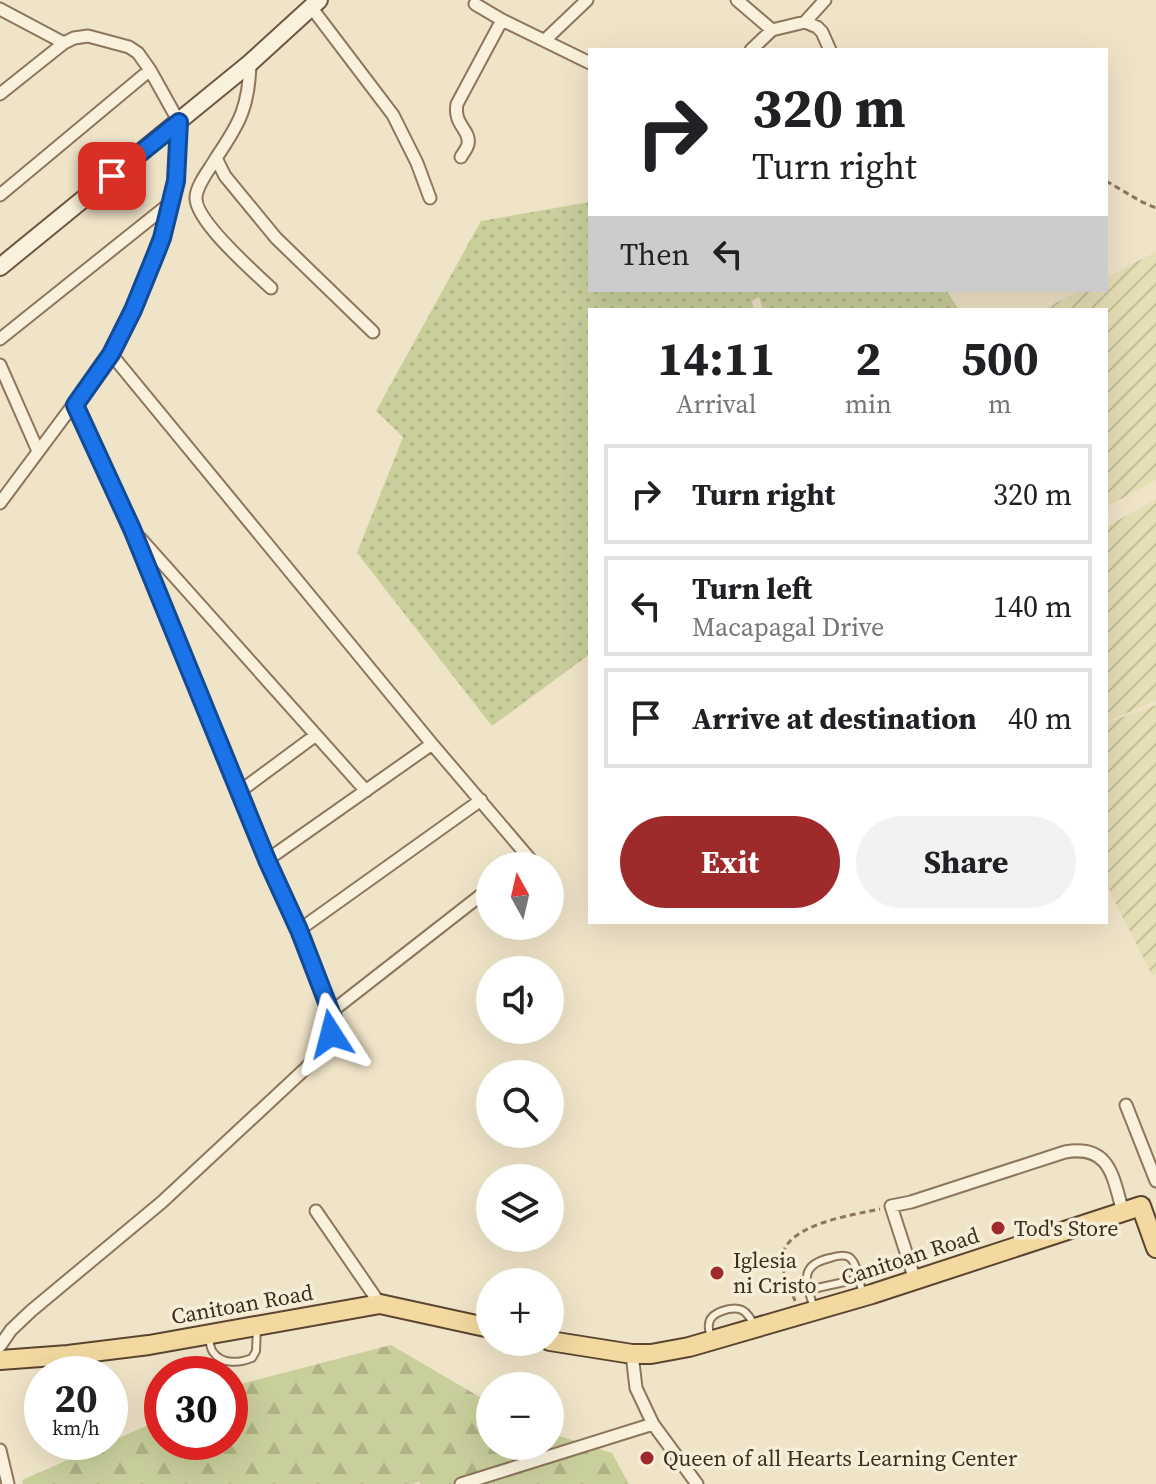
<!DOCTYPE html>
<html lang="en">
<head>
<meta charset="utf-8">
<style>
  :root { --surface:#fff; --page:#f2f2f2; --text:#202124; --muted:#757577; --line:#e0e0e0; --accent:#9e2a2b }
  body { margin:0; font-family:"Source Serif 4",serif; background:var(--page); color:var(--text); height:100vh; display:flex; flex-direction:column; font-size:30px; white-space:nowrap }
  * { box-sizing:border-box; margin:0 }
  p { font-size:26px; color:var(--muted) }
  .icon { flex:none; width:44px; height:44px; fill:none; stroke:currentColor; stroke-width:2; stroke-linecap:round; stroke-linejoin:round }
  .map { position:relative; flex:1; overflow:hidden }
  .side { position:absolute; left:588px; top:308px; width:520px; height:616px; display:flex; flex-direction:column; background:var(--surface); border-radius:0px; box-shadow:0 8px 32px #0002 }
  .side>* { flex:none }
  .banner { position:absolute; left:588px; top:48px; width:520px; height:244px; border-radius:0px; box-shadow:0 8px 32px #0002; background:#fff; color:var(--text); overflow:hidden }
  .needle { width:52px; rotate:352deg }
  .buttons { position:absolute; left:476px; top:852px; display:grid; gap:16px }
  .buttons a { display:grid; place-items:center; width:88px; height:88px; border-radius:50%; background:var(--surface); box-shadow:0 8px 32px #0002; font-size:40px }
  .speed { position:absolute; left:24px; top:1356px; display:flex; gap:16px; font-size:40px; font-weight:700; text-align:center }
  .speed>* { display:grid; place-content:center; width:104px; height:104px; border-radius:50%; background:var(--surface); box-shadow:0 8px 32px #0002; line-height:1 }
  .speed small { font-size:20px; font-weight:400 }
  .speed .limit { border:12px solid #d22; background:#fff; color:#111 }
  .pin { position:absolute; display:grid; place-items:center; width:68px; height:68px; color:#fff; margin:-34px; border-radius:16px; box-shadow:0 4px 12px #0006 }
  .me { position:absolute; width:88px; margin:-44px; rotate:351deg; stroke-linejoin:round; filter:drop-shadow(0 0 6px #0008) }
  .turn { display:flex; align-items:center; gap:28px; height:168px; padding:0 32px; font-size:36px }
  .turn .icon { width:104px; height:104px; stroke-width:2.5 }
  .turn b { display:block; font-size:56px; line-height:68px }
  .then { display:flex; align-items:center; height:76px; padding:0 32px; background:#0003; gap:16px; font-size:30px }
  .eta { display:flex; justify-content:space-evenly; align-items:center; height:136px; text-align:center }
  .eta b { font-size:48px; font-weight:700; line-height:56px }
  .button { display:flex; gap:16px; margin-top:auto; padding:16px 32px }
  .button a { flex:1; height:92px; border-radius:48px; background:var(--accent); color:#fff; font-size:32px; font-weight:700; line-height:92px; text-align:center }
  .button a+a { background:var(--page); color:var(--text) }
  ul { padding:0; list-style:none }
  li { display:flex; align-items:center; gap:24px; height:100px; margin:0 16px 12px; padding:0 16px; border:4px solid var(--line); border-radius:0px }
  li div { flex:1 }
  li b { display:block; font-size:30px }
  li em { font-style:normal }
  .map>svg:first-child { display:block }
</style>
</head>
<body>
<div class="map">
<svg width="1156" height="1484" viewBox="0 0 1156 1484">
  <defs>
    <pattern id="farmland-furrows" width="10" height="10" patternUnits="userSpaceOnUse" patternTransform="scale(2)"><rect width="10" height="10" fill="#e6deb5"/><path d="M-1 1l2-2M0 10L10 0M9 11l2-2" fill="none" stroke="#c6bf9b"/></pattern>
    <pattern id="grass-dots" width="8" height="8" patternUnits="userSpaceOnUse" patternTransform="scale(2)"><rect width="8" height="8" fill="#c9cf9b"/><path d="M2 2h.1M6 6h.1" fill="none" stroke="#aeb285" stroke-width="1.8" stroke-linecap="round"/></pattern>
    <pattern id="forest-firs" width="22" height="20" patternUnits="userSpaceOnUse" patternTransform="scale(2)"><rect width="22" height="20" fill="#c9cf9b"/><path d="M5 1l3.5 6h-7zM16 11l3.5 6h-7z" fill="#aeb285"/></pattern>
  </defs>
  <rect width="100%" height="100%" fill="#f0e4c8"/>
  <path fill="url(#farmland-furrows)" d="M1156,252V480L1106,507V310H1042L1081,290H1106V277Z
    M1156,499V701L1106,722V527Z
    M1156,705V973L1152,975L1106,884V723Z"/>
  <path fill="url(#grass-dots)" d="M590,202V290H946L959,310H763L759,297L752,301L754,310H590V654L492,726L357,553L403,437L376,411L481,221Z"/>
  <path fill="url(#forest-firs)" d="M391,1345L490,1403V1446H550V1433L612,1453L629,1484H420L419,1482L413,1484H23L22,1480L162,1419V1442H230V1389L241,1384Z"/>
  <g fill="none" stroke-linecap="round" stroke-linejoin="round">
    <g stroke="#8d765c" stroke-width="10">
      <path id="service" d="M808,1290L858,1279
        M814,1308C806,1283 798,1265 830,1258C836,1256 843,1254 849,1257C858,1263 860,1284 862,1293
        M711,1337C710,1333 708,1329 709,1324C710,1312 732,1306 742,1310C748,1313 751,1319 754,1325
        M209,1338C210,1343 210,1348 213,1352C222,1365 240,1363 252,1358L256,1351L257,1327"/>
    </g>
    <g stroke="#8d765c" stroke-width="15">
      <path id="minor" d="M737,0L772,30
        M475,4L502,20L590,63
        M311,7L393,115L417,163L430,198
        M0,9L64,43L74,38L88,36L129,47L138,53L150,70L179,122L176,181L162,238L149,274L111,354L0,503
        M805,22L825,0
        M545,40L587,0
        M751,50L772,30L805,22L817,27L822,32L830,50
        M0,94L64,43
        M461,157C463,153 467,149 468,144C471,130 453,125 457,104L502,20
        M216,158C240,123 249,106 250,63
        M0,195L150,70
        M271,288C254,272 194,220 196,197C197,184 210,169 216,158L225,176L276,238L373,332
        M0,339L169,204
        M111,354L432,744L536,866
        M0,365L38,451
        M140,538L366,791
        M239,792L316,735
        M267,860L432,744
        M299,930L481,800
        M331,1012L490,888
        M1126,1105L1156,1181
        M316,1211L380,1304
        M915,1280L891,1206L911,1202L1065,1152C1111,1144 1113,1178 1123,1212
        M0,1346L11,1330L31,1311L162,1202L306,1068C321,1051 338,1035 331,1012L299,930L267,860L132,529L75,405
        M632,1354L636,1388L653,1424L697,1484
        M0,1450L8,1484
        M461,1484L653,1424"/>
    </g>
    <g stroke="#6f573f" stroke-width="20">
      <path id="secondary" d="M0,267L250,63L319,0"/>
    </g>
    <g stroke="#5b4430" stroke-width="22">
      <path id="primary" d="M550,1341L632,1354H651L689,1347L872,1294L1141,1206L1156,1248
        M0,1360L68,1355L149,1345L380,1304L490,1328"/>
    </g>
    <path stroke="#8d765c" stroke-width="3" stroke-dasharray="6 4" stroke-linecap="butt" d="M1106,181L1142,202L1156,208
      M795,1301C791,1289 781,1271 782,1258C785,1224 853,1215 880,1209"/>
    <use href="#service" stroke="#faf1dc" stroke-width="6"/>
    <use href="#minor" stroke="#faf1dc" stroke-width="11"/>
    <use href="#secondary" stroke="#faf1dc" stroke-width="16"/>
    <use href="#primary" stroke="#f3d9a0" stroke-width="18"/>
  </g>
  <g fill="none" stroke-linecap="round" stroke-linejoin="round">
    <g stroke="#114b97" stroke-width="20">
      <path id="route" d="M112,176L179,122L176,181L162,238L155,256L133,310L111,354L75,405L132,529L267,860L299,930L333,1018L331,1034"/>
    </g>
    <use href="#route" stroke="#1a73e8" stroke-width="14"/>
  </g>
  <g fill="#9e2a2b" stroke="#f7eed8" stroke-width="3">
    <circle cx="998" cy="1228" r="8"/>
    <circle cx="717" cy="1273" r="8"/>
    <circle cx="647" cy="1458" r="8"/>
  </g>
  <g text-anchor="middle" dominant-baseline="central" stroke-width="7" stroke-linejoin="round" paint-order="stroke">
    <g font-size="22" fill="#3d2e20" stroke="#f7eed8" text-anchor="start">
      <text x="1014" y="1228">Tod's Store</text>
      <text x="733" y="1260">Iglesia<tspan x="733" dy="25">ni Cristo</tspan></text>
      <text x="663" y="1458">Queen of all Hearts Learning Center</text>
    </g>
    <g font-size="22" fill="#3d2e20" stroke="#f7eed8">
      <text transform="translate(910 1256) rotate(-18)">Canitoan Road</text>
      <text transform="translate(242 1304) rotate(-10)">Canitoan Road</text>
    </g>
  </g>
</svg>
<div class="buttons">
<a><svg class="needle" viewBox="-14 -14 28 28"><path d="M0-13l5 13h-10z" fill="#e53935"/><path d="M0 13l5-13h-10z" fill="#757577"/></svg></a>
<a><svg class="icon" aria-label="sound" viewBox="0 0 24 24"><path d="M4 9h4l5-4v14l-5-4H4zM17 9q2 3 0 6"/></svg></a>
<a><svg class="icon" aria-label="search" viewBox="0 0 24 24"><circle cx="10" cy="10" r="6"/><path d="M15 15l6 6"/></svg></a>
<a><svg class="icon" aria-label="layers" viewBox="0 0 24 24"><path d="M12 4l9 5-9 5-9-5zM3 14l9 5 9-5"/></svg></a>
<a>+</a>
<a>−</a>
</div>
<div class="speed"><div>20<small>km/h</small></div><div class="limit">30</div></div>
<div class="pin" style="left:112px;top:176px;background:#d93025"><svg class="icon" aria-label="arrive" viewBox="0 0 24 24"><path d="M6 21V4h12l-3 4 3 4H6"/></svg></div>
<svg class="me" style="left:331px;top:1034px" viewBox="-20 -20 40 40"><path d="M0-17L14 15 0 8-14 15z" fill="#1a73e8" stroke="#fff" stroke-width="4"/></svg>
<div class="banner">
<div class="turn"><svg class="icon" aria-label="right" viewBox="0 0 24 24"><path d="M7 20v-9h11M14 6l5 5-5 5"/></svg><div><b>320 m</b>Turn right</div></div>
<div class="then">Then<svg class="icon" aria-label="left" viewBox="0 0 24 24"><path d="M17 20v-9H6M10 6l-5 5 5 5"/></svg></div>
</div>
<section class="side">
<div class="eta">
<div><b>14:11</b><p>Arrival</p></div>
<div><b>2</b><p>min</p></div>
<div><b>500</b><p>m</p></div>
</div>
<ul>
<li><svg class="icon" aria-label="right" viewBox="0 0 24 24"><path d="M7 20v-9h11M14 6l5 5-5 5"/></svg><div><b>Turn right</b></div><em>320 m</em></li>
<li><svg class="icon" aria-label="left" viewBox="0 0 24 24"><path d="M17 20v-9H6M10 6l-5 5 5 5"/></svg><div><b>Turn left</b><p>Macapagal Drive</p></div><em>140 m</em></li>
<li><svg class="icon" aria-label="arrive" viewBox="0 0 24 24"><path d="M6 21V4h12l-3 4 3 4H6"/></svg><div><b>Arrive at destination</b></div><em>40 m</em></li>
</ul>
<div class="button"><a>Exit</a><a>Share</a></div>
</section>
</div>
</body>
</html>
